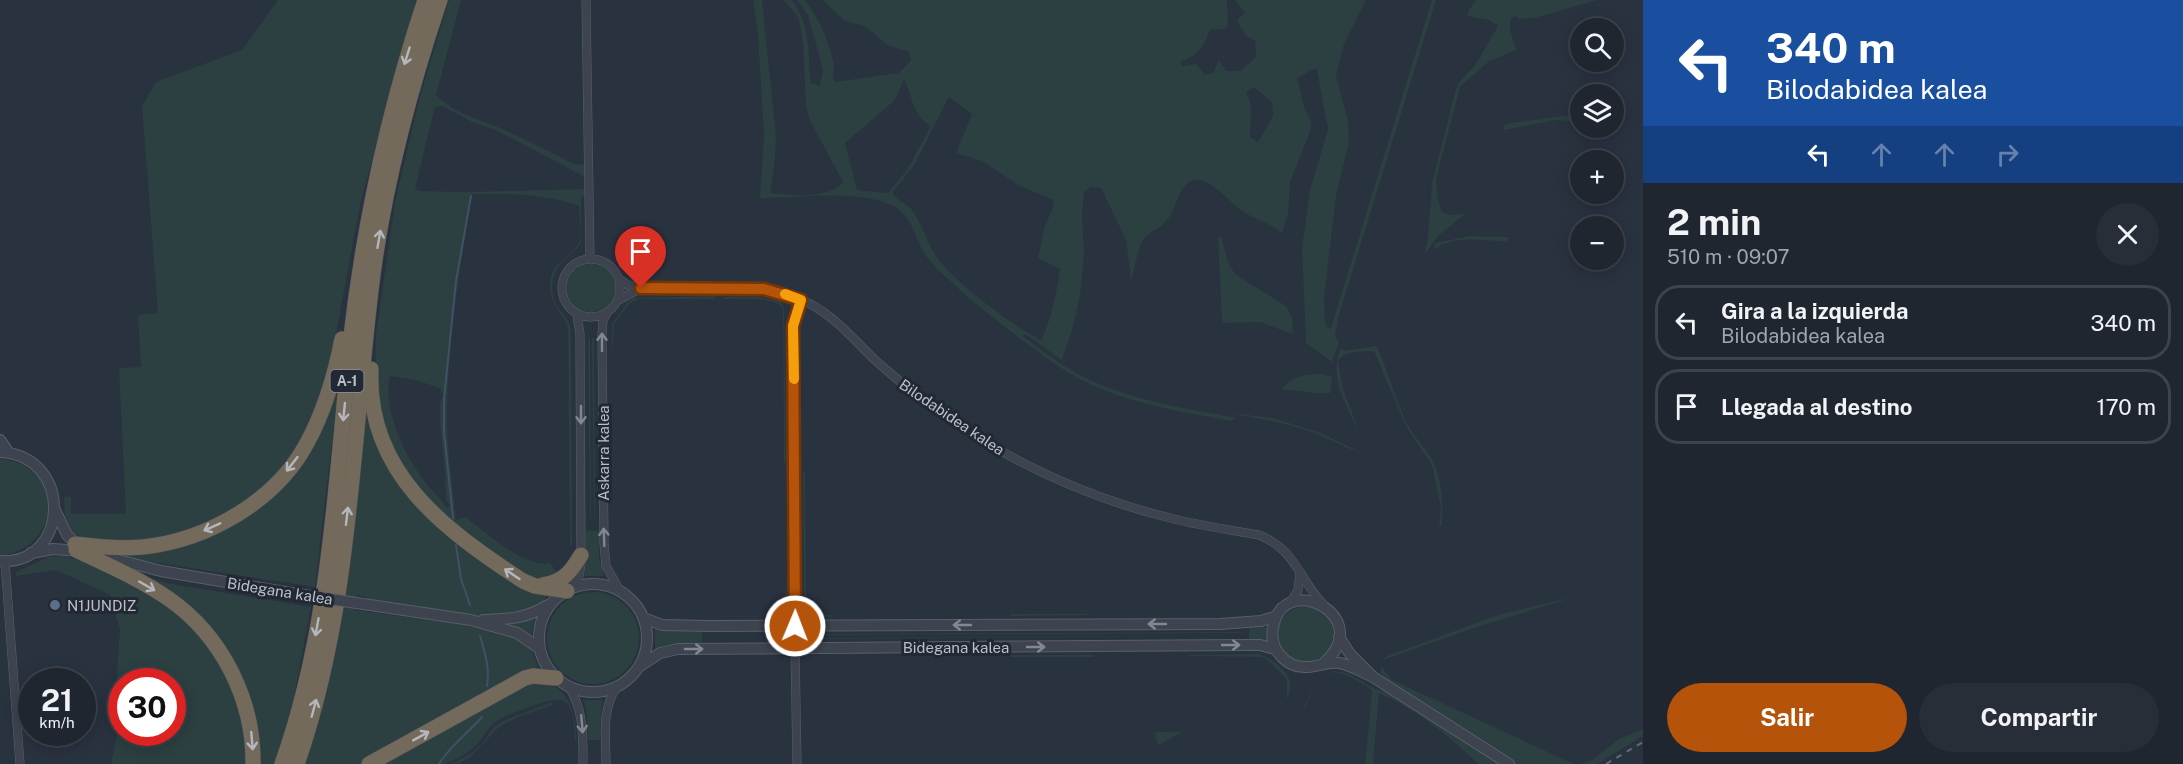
<!DOCTYPE html>
<html lang="es">
<head>
<meta charset="utf-8">
<style>
  :root { --surface:#1f262f; --page:#272e37; --text:#f1f3f6; --muted:#a1a5aa; --line:#3c434b; --accent:#b45309 }
  body { margin:0; font-family:"Public Sans",sans-serif; background:var(--page); color:var(--text); height:100vh; display:flex; flex-direction:column; font-size:22px; white-space:nowrap }
  * { box-sizing:border-box; margin:0 }
  p { font-size:20px; color:var(--muted) }
  .icon { flex:none; width:33px; height:33px; fill:none; stroke:currentColor; stroke-width:2; stroke-linecap:round; stroke-linejoin:round }
  .map { position:relative; flex:1; overflow:hidden }
  .details { display:flex; flex-direction:column; background:var(--surface); width:540px }
  .details>* { flex:none }
  .banner { background:#1a4fa0; color:#fff; overflow:hidden }
  .tools { position:absolute; left:1570px; top:18px; display:grid; gap:12px }
  .tools a { display:grid; place-items:center; width:54px; height:54px; border-radius:50%; background:var(--surface); box-shadow:0 3px 15px #0003,0 0 0 2px var(--line); font-size:30px }
  .speed { position:absolute; left:18px; top:668px; display:flex; gap:12px; font-size:30px; font-weight:700; text-align:center }
  .speed>* { display:grid; place-content:center; width:78px; height:78px; border-radius:50%; background:var(--surface); box-shadow:0 3px 15px #0003,0 0 0 2px var(--line); line-height:1 }
  .speed small { font-size:15px; font-weight:400 }
  .speed .limit { border:9px solid #d22; background:#fff; color:#111 }
  .pin { position:absolute; display:grid; place-items:center; width:51px; height:51px; color:#fff; margin:-62px -26px; border-radius:50% 50% 50% 0; rotate:-45deg; box-shadow:0 0 6px #0007 }
  .pin .icon { rotate:45deg }
  .me { position:absolute; width:66px; margin:-33px; rotate:1deg; stroke-linejoin:round; filter:drop-shadow(0 0 4px #0008) }
  .turn { display:flex; align-items:center; gap:21px; height:126px; padding:0 24px; font-size:27px }
  .turn .icon { width:78px; height:78px; stroke-width:2.5 }
  .turn b { display:block; font-size:42px; line-height:51px }
  .lanes { display:flex; align-items:center; height:57px; padding:0 24px; background:#0003; justify-content:center; gap:30px; direction:ltr }
  .lanes .off { opacity:.35 }
  .round { display:grid; place-items:center; flex:none; width:63px; height:63px; border-radius:32px; background:var(--page) }
  .headline { display:flex; align-items:center; justify-content:space-between; height:102px; padding:0 24px }
  h1 { font-size:36px; font-weight:700; line-height:45px }
  .cta { display:flex; gap:12px; margin-top:auto; padding:12px 24px }
  .cta a { flex:1; height:69px; border-radius:36px; background:var(--accent); color:#fff; font-size:24px; font-weight:700; line-height:69px; text-align:center }
  .cta a+a { background:var(--page); color:var(--text) }
  ul { padding:0; list-style:none }
  li { display:flex; align-items:center; gap:18px; height:75px; margin:0 12px 9px; padding:0 12px; border:3px solid var(--line); border-radius:24px }
  li div { flex:1 }
  li b { display:block; font-size:22px }
  li em { font-style:normal }
  main { display:flex; flex:1; min-height:0 }
  .map>svg:first-child { display:block }
</style>
</head>
<body>
<main>
<div class="map">
<svg width="1643" height="764" viewBox="0 0 1643 764">
  <rect width="100%" height="100%" fill="#29323f"/>
  <path fill="#2c3f41" fill-rule="evenodd" d="M278,0H416L360,205L330,367L316,417L284,466L247,501L188,533L138,541L88,540L72,532L65,517L64,496L71,497V514H126L119,368L141,367L138,315L158,313L142,106L156,82L242,50Z
    M449,0H461L436,95C454,112 468,115 490,124C518,135 545,150 572,163L585,165V177L496,130L472,122L442,106L435,107L434,110L415,189L419,191L467,192L585,189V196L581,197V242C576,254 565,256 559,266C551,277 550,295 557,306C563,315 569,319 571,330L572,546L570,545L568,328C565,316 554,309 551,295C544,259 575,260 580,239C582,229 579,216 579,206C545,193 508,194 472,194C460,268 447,344 447,419C447,452 453,487 456,520L465,517C486,532 524,568 550,563L559,575C548,580 537,579 526,577L432,508L390,448L375,386L376,334L395,202L420,96ZM390,376L415,380L440,388L443,396L440,403V423L445,473L446,500L450,505L446,508C441,497 432,491 425,482C405,456 382,409 390,376Z
    M753,0H762L776,137L775,160L770,193C791,195 829,200 843,182L809,119L806,103L803,44L799,19L784,0H792C812,28 807,50 811,83L820,86L823,70L808,15L797,0H805C819,18 827,38 833,60C836,67 831,75 835,82L899,73L911,60L909,52L887,45L865,26L845,21L822,0H1227L1228,26L1223,29L1210,30C1204,47 1197,56 1180,62L1183,66L1196,64L1205,75L1213,73L1219,60L1226,71H1240L1256,57L1255,41L1245,35L1237,20L1245,13L1235,0H1366L1344,44L1336,75L1348,121L1349,142L1336,196L1324,299L1325,322L1328,328H1331L1432,0H1436L1338,318L1335,336L1339,342L1332,362L1306,343L1302,248L1310,190L1328,129L1317,70L1314,69L1297,78L1304,107L1311,121L1310,132L1290,182L1288,214L1282,233C1271,223 1258,221 1245,213C1232,206 1208,173 1191,181C1177,188 1177,210 1167,220C1161,228 1151,231 1145,237C1139,243 1134,271 1131,281L1126,240L1101,188L1091,187L1084,192L1082,214L1084,253L1080,296L1072,330L1062,360L1025,334L1023,336C1047,354 1070,372 1097,383C1141,402 1190,409 1236,418L1231,421C1185,412 1134,405 1090,384C1062,371 1039,353 1014,334C992,317 969,299 948,279C940,272 932,264 926,256C914,238 913,215 891,205C856,189 798,198 760,198L764,135L758,36ZM904,80C915,98 908,109 930,126L928,131L907,170L888,193L857,190L845,143L894,101ZM1254,87L1272,102L1273,116L1258,142L1250,137L1251,104L1246,92ZM949,97L972,114L956,153L982,161L1018,185L1053,200L1054,205L1044,228L1038,258L1060,269C1057,290 1051,322 1041,340C1013,326 954,282 936,256C927,242 920,218 909,207C904,203 898,200 894,196L893,192L915,164Z
    M1476,0H1597L1538,17L1519,19L1515,16L1511,19L1510,29L1516,50L1488,62L1460,87L1436,179L1438,199L1442,212L1451,215L1466,213L1438,236L1425,254L1428,237L1432,183L1456,89L1459,82L1475,65L1498,26L1489,20L1467,16L1469,10Z
    M1563,116L1581,117V122L1556,120L1503,130L1505,124Z
    M1469,236L1509,237L1507,242C1484,240 1453,235 1433,250L1436,243Z
    M1218,237H1221L1228,263L1235,274L1286,306L1292,317L1293,334L1260,322L1222,323Z
    M567 288a24 24 0 1 1 48 0a24 24 0 1 1-48 0Z
    M715,296V299H639L629,304L614,324L612,358V324L627,303L633,298Z
    M723,297H759L781,302L784,308L786,463H784L783,309C774,296 738,299 723,299Z
    M588,338H590L591,519H590Z
    M592,338H594L595,519H594Z
    M1377,346C1387,370 1395,396 1405,420C1412,434 1423,445 1431,458C1442,474 1443,507 1442,526H1439L1441,508L1432,465L1406,426L1374,351C1362,352 1345,350 1338,361L1343,389L1360,434C1348,408 1327,376 1341,348L1344,351Z
    M1322,374L1332,377L1330,393H1315L1282,389C1293,375 1305,375 1322,374Z
    M339,381L315,587L139,560L118,553L161,550L268,499Z
    M366,395L404,489L549,594C543,601 537,609 528,612C485,625 412,606 367,599V597L356,595L354,610L458,624L518,637L531,648L539,670L364,764H303Z
    M1223,412L1273,418L1321,433L1362,453C1344,448 1331,439 1314,433C1284,422 1254,418 1223,412Z
    M0,459C62,463 66,547 0,556Z
    M803,471H805L806,606C810,619 822,615 833,615V617L810,616L804,607Z
    M586,530L599,531V558L604,576H584L586,561Z
    M64,556L81,560L159,597L209,644L237,696L249,764H111L121,716L122,732H172V681H122L121,707L117,673L120,630L110,595L56,570L16,576V572L48,557Z
    M128,572L172,584L311,607L290,718L274,764H257L228,655Z
    M785,591H787V607L781,616L712,617L780,615L785,608Z
    M547 638a46 46 0 1 1 92 0a46 46 0 1 1-92 0Z
    M1578,596L1474,628L1380,661L1387,656L1498,615Z
    M1278 634a28 28 0 1 1 56 0a28 28 0 1 1-56 0Z
    M1011,614H1090V615L1011,616Z
    M535,617L531,636L500,624L521,622Z
    M1267,627L1268,642L1249,641V628Z
    M655,629L665,631H702V644L669,645L655,648Z
    M1242,632V633L823,635V634Z
    M1242,636L823,639V638Z
    M1257,654C1267,655 1286,669 1289,679C1292,685 1290,693 1287,699V679L1267,659L1261,657L1190,656L1189,655Z
    M1011,655H1094V657H1011Z
    M1381,666L1392,680L1574,764H1514L1400,690L1381,674Z
    M1333,671L1347,673L1375,689L1389,693L1500,764H1478C1449,736 1416,709 1379,693L1373,764H1365L1372,690C1357,681 1330,660 1316,682C1311,690 1309,701 1304,709L1303,708C1313,692 1312,676 1333,671Z
    M531,681C569,682 575,708 577,741H575C573,702 571,692 530,707C517,712 504,715 493,724C487,729 484,736 479,742C471,751 456,761 444,764C429,764 396,764 379,764Z
    M585,700H602L600,740H588L587,714L584,702Z
    M552,702L553,705C535,712 511,717 496,730C483,742 471,764 451,764L470,754L481,745L494,727L503,721Z
    M1643,729V736L1597,764H1580L1592,760L1619,739Z
    M1156,732H1182L1159,745L1155,738Z"/>
  <g fill="none" stroke-linecap="round" stroke-linejoin="round">
    <path stroke="#415066" stroke-width="2" d="M453,518L444,432V399L456,281L471,196
      M456,545L461,579L470,605
      M480,636C485,654 490,668 487,686
      M439,764C449,747 469,732 482,717"/>
    <g stroke="#585f69" stroke-width="9">
      <path id="minor" d="M586,0L590,259
        M562 288a29 29 0 1 1 58 0a29 29 0 1 1-58 0Z
        M619,279L628,285L641,288C693,288 750,280 799,299C831,311 852,338 876,361C891,374 906,387 922,399C997,456 1083,497 1174,519C1202,526 1231,530 1259,535C1297,550 1298,579 1324,605
        M617,301L641,288
        M607,313L603,320L602,335L604,543L606,566L620,591
        M5,562L20,764
        M567,591L579,576L581,564L580,334L577,315
        M1290,603L1298,590L1300,573
        M795,626L793,326L801,300
        M795,648L797,764
        M569,687C584,711 583,736 583,764
        M606,764C606,738 601,709 617,687"/>
    </g>
    <g stroke="#585f69" stroke-width="12">
      <path id="tertiary" d="M0,440L9,453
        M0,452C75,456 69,566 0,561
        M55,510L67,535L80,547
        M31,553L53,549L81,551
        M103,556L161,571L297,594
        M539 638a54 54 0 1 1 108 0a54 54 0 1 1-108 0Z
        M363,604L471,620L517,633L539,648
        M644,618L662,625L710,626L1220,624L1261,621L1277,616
        M483,620C510,619 525,619 548,605
        M1339,637L1350,654L1373,677L1509,764
        M1324,663C1377,616 1282,569 1273,628C1269,649 1286,668 1307,667C1319,667 1327,661 1339,663C1351,665 1362,672 1373,677
        M640,666L660,653L678,649L1246,645H1260L1275,649"/>
    </g>
    <g stroke="#484f59" stroke-width="16">
      <path id="motorway" d="M371,369C366,473 445,530 523,581L535,586L567,591
        M75,544C98,547 121,549 143,547C208,540 276,501 307,443C325,410 335,375 342,339
        M76,550C108,565 140,579 169,599C222,636 254,700 253,764
        M543,585C563,582 571,572 581,555
        M282,764C330,630 335,485 350,345C363,227 388,112 425,0
        M297,764C351,610 352,442 372,282C384,186 409,92 440,0
        M369,764L525,678L533,676L556,678"/>
    </g>
    <use href="#minor" stroke="#3d444f" stroke-width="8"/>
    <use href="#tertiary" stroke="#3d444f" stroke-width="10"/>
    <use href="#motorway" stroke="#746a5b" stroke-width="15"/>
    <path stroke="#606975" stroke-width="2" stroke-dasharray="6 6" stroke-linecap="butt" d="M1606,764L1643,742"/>
    <g stroke="#585f69" stroke-width="12" stroke-linecap="butt">
      <path id="tertiary-bridge" d="M297,594L363,604"/>
    </g>
    <use href="#tertiary-bridge" stroke="#3d444f" stroke-width="10"/>
  </g>
  <defs><path id="oneway-shaft" d="M-6 0H5M1.5-3L5.5 0L1.5 3" fill="none" stroke-width="1.6" stroke-linecap="round" stroke-linejoin="round" transform="scale(1.5)"/></defs>
  <g stroke="#b3b7be">
    <use href="#oneway-shaft" transform="translate(407 56) rotate(107)"/>
    <use href="#oneway-shaft" transform="translate(379 239) rotate(-80)"/>
    <use href="#oneway-shaft" transform="translate(344 412) rotate(96)"/>
    <use href="#oneway-shaft" transform="translate(292 464) rotate(128)"/>
    <use href="#oneway-shaft" transform="translate(347 516) rotate(-83)"/>
    <use href="#oneway-shaft" transform="translate(212 527) rotate(156)"/>
    <use href="#oneway-shaft" transform="translate(512 574) rotate(-146)"/>
    <use href="#oneway-shaft" transform="translate(147 586) rotate(30)"/>
    <use href="#oneway-shaft" transform="translate(317 627) rotate(100)"/>
    <use href="#oneway-shaft" transform="translate(314 708) rotate(-75)"/>
    <use href="#oneway-shaft" transform="translate(421 736) rotate(-29)"/>
    <use href="#oneway-shaft" transform="translate(252 741) rotate(85)"/>
  </g>
  <g stroke="#828892">
    <use href="#oneway-shaft" transform="translate(602 342) rotate(-90)"/>
    <use href="#oneway-shaft" transform="translate(581 415) rotate(90)"/>
    <use href="#oneway-shaft" transform="translate(604 537) rotate(-92)"/>
    <use href="#oneway-shaft" transform="translate(1157 624) rotate(180)"/>
    <use href="#oneway-shaft" transform="translate(962 625) rotate(180)"/>
    <use href="#oneway-shaft" transform="translate(1231 645)"/>
    <use href="#oneway-shaft" transform="translate(1036 647)"/>
    <use href="#oneway-shaft" transform="translate(694 649)"/>
    <use href="#oneway-shaft" transform="translate(582 724) rotate(85)"/>
  </g>
  <g fill="none" stroke-linecap="round" stroke-linejoin="round">
    <g stroke="#753606" stroke-width="15">
      <path id="route" d="M641,288L764,289L801,300L793,326L795,626"/>
    </g>
    <use href="#route" stroke="#b45309" stroke-width="10"/>
    <path stroke="#f59e0b" stroke-width="10" d="M785,294L801,300L793,326L794,379"/>
  </g>
  <circle fill="#5c6f8a" stroke="#222934" stroke-width="2" cx="55" cy="605" r="6"/>
  <g text-anchor="middle" dominant-baseline="central" stroke-width="6" stroke-linejoin="round" paint-order="stroke">
    <rect fill="#222934" stroke="#8c939c" stroke-width="1.5" x="330.5" y="370" width="33" height="22" rx="4.5"/>
    <g font-size="14" font-weight="bold" fill="#bac0c9">
      <text x="347" y="381">A-1</text>
    </g>
    <g font-size="15" fill="#bac0c9" stroke="#222934">
      <text transform="translate(952 417) rotate(34)">Bilodabidea kalea</text>
      <text transform="translate(603 453) rotate(-90)">Askarra kalea</text>
      <text transform="translate(280 591) rotate(9)">Bidegana kalea</text>
      <text x="956" y="647">Bidegana kalea</text>
    </g>
    <g font-size="15" fill="#bac0c9" stroke="#222934" text-anchor="start">
      <text x="67" y="605">N1JUNDIZ</text>
    </g>
  </g>
</svg>
<div class="tools">
<a><svg class="icon" aria-label="search" viewBox="0 0 24 24"><circle cx="10" cy="10" r="6"/><path d="M15 15l6 6"/></svg></a>
<a><svg class="icon" aria-label="layers" viewBox="0 0 24 24"><path d="M12 4l9 5-9 5-9-5zM3 14l9 5 9-5"/></svg></a>
<a>+</a>
<a>−</a>
</div>
<div class="speed"><div>21<small>km/h</small></div><div class="limit">30</div></div>
<div class="pin" style="left:641px;top:288px;background:#d93025"><svg class="icon" aria-label="arrive" viewBox="0 0 24 24"><path d="M6 21V4h12l-3 4 3 4H6"/></svg></div>
<svg class="me" style="left:795px;top:626px" viewBox="-20 -20 40 40"><circle r="17" fill="#b45309" stroke="#fff" stroke-width="3"/><path d="M0-11L8 9 0 5-8 9z" fill="#fff"/></svg>
</div>
<section class="details">
<div class="banner">
<div class="turn"><svg class="icon" aria-label="left" viewBox="0 0 24 24"><path d="M17 20v-9H6M10 6l-5 5 5 5"/></svg><div><b>340 m</b>Bilodabidea kalea</div></div>
<div class="lanes"><svg class="icon" aria-label="left" viewBox="0 0 24 24"><path d="M17 20v-9H6M10 6l-5 5 5 5"/></svg><svg class="icon off" aria-label="ahead" viewBox="0 0 24 24"><path d="M12 20V5M6 11l6-6 6 6"/></svg><svg class="icon off" aria-label="ahead" viewBox="0 0 24 24"><path d="M12 20V5M6 11l6-6 6 6"/></svg><svg class="icon off" aria-label="right" viewBox="0 0 24 24"><path d="M7 20v-9h11M14 6l5 5-5 5"/></svg></div>
</div>
<div class="headline"><div><h1>2 min</h1><p>510 m · 09:07</p></div><a class="round"><svg class="icon" aria-label="close" viewBox="0 0 24 24"><path d="M6 6l12 12M18 6L6 18"/></svg></a></div>
<ul>
<li><svg class="icon" aria-label="left" viewBox="0 0 24 24"><path d="M17 20v-9H6M10 6l-5 5 5 5"/></svg><div><b>Gira a la izquierda</b><p>Bilodabidea kalea</p></div><em>340 m</em></li>
<li><svg class="icon" aria-label="arrive" viewBox="0 0 24 24"><path d="M6 21V4h12l-3 4 3 4H6"/></svg><div><b>Llegada al destino</b></div><em>170 m</em></li>
</ul>
<div class="cta"><a>Salir</a><a>Compartir</a></div>
</section>
</main>
</body>
</html>
